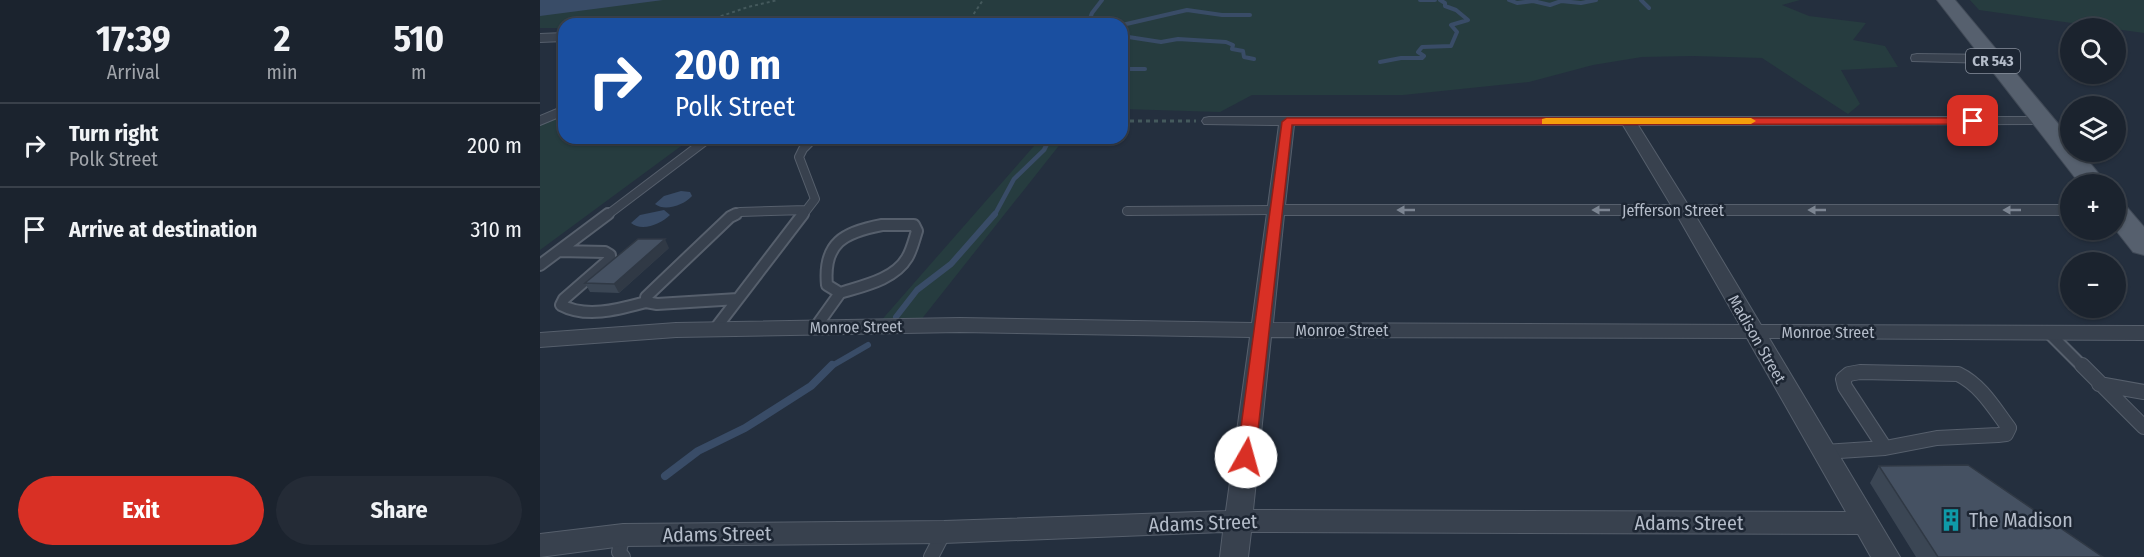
<!DOCTYPE html>
<html lang="en">
<head>
<meta charset="utf-8">
<style>
  :root { --surface:#1b232e; --page:#242b36; --text:#f1f3f6; --muted:#a0a4aa; --line:#39404a; --accent:#d93025 }
  body { margin:0; font-family:"Fira Sans Condensed",sans-serif; background:var(--page); color:var(--text); height:100vh; display:flex; flex-direction:column; font-size:22px; white-space:nowrap }
  * { box-sizing:border-box; margin:0 }
  p { font-size:20px; color:var(--muted) }
  .icon { flex:none; width:33px; height:33px; fill:none; stroke:currentColor; stroke-width:2; stroke-linecap:round; stroke-linejoin:round }
  .map { position:relative; flex:1; overflow:hidden }
  .panel { display:flex; flex-direction:column; background:var(--surface); width:540px }
  .panel>* { flex:none }
  .guide { position:absolute; left:18px; top:18px; width:570px; height:126px; border-radius:18px; box-shadow:0 2px 4px #0004,0 0 0 2px var(--line); background:#1a4fa0; color:#fff; overflow:hidden }
  .controls { position:absolute; left:1520px; top:18px; display:grid; gap:12px }
  .controls a { display:grid; place-items:center; width:66px; height:66px; border-radius:50%; background:var(--surface); box-shadow:0 2px 4px #0004,0 0 0 2px var(--line); font-size:30px }
  .pin { position:absolute; display:grid; place-items:center; width:51px; height:51px; color:#fff; margin:-26px; border-radius:12px; box-shadow:0 3px 9px #0006 }
  .me { position:absolute; width:66px; margin:-33px; rotate:7deg; stroke-linejoin:round; filter:drop-shadow(0 0 4px #0008) }
  .turn { display:flex; align-items:center; gap:21px; height:126px; padding:0 18px; font-size:27px }
  .turn .icon { width:78px; height:78px; stroke-width:2.5 }
  .turn b { display:block; font-size:42px; line-height:51px }
  .eta { display:flex; justify-content:space-evenly; align-items:center; height:102px; text-align:center }
  .eta b { font-size:36px; font-weight:700; line-height:42px }
  .button { display:flex; gap:12px; margin-top:auto; padding:12px 18px }
  .button a { flex:1; height:69px; border-radius:36px; background:var(--accent); color:#fff; font-size:24px; font-weight:700; line-height:69px; text-align:center }
  .button a+a { background:var(--page); color:var(--text) }
  ul { padding:0; list-style:none }
  li { display:flex; align-items:center; gap:18px; height:84px; padding:0 18px; border-top:2px solid var(--line) }
  li div { flex:1 }
  li b { display:block; font-size:22px }
  li em { font-style:normal }
  main { display:flex; flex:1; min-height:0 }
  .map>svg:first-child { display:block }
</style>
</head>
<body>
<main>
<section class="panel">
<div class="eta">
<div><b>17:39</b><p>Arrival</p></div>
<div><b>2</b><p>min</p></div>
<div><b>510</b><p>m</p></div>
</div>
<ul>
<li><svg class="icon" aria-label="right" viewBox="0 0 24 24"><path d="M7 20v-9h11M14 6l5 5-5 5"/></svg><div><b>Turn right</b><p>Polk Street</p></div><em>200 m</em></li>
<li><svg class="icon" aria-label="arrive" viewBox="0 0 24 24"><path d="M6 21V4h12l-3 4 3 4H6"/></svg><div><b>Arrive at destination</b></div><em>310 m</em></li>
</ul>
<div class="button"><a>Exit</a><a>Share</a></div>
</section>
<div class="map">
<svg width="1604" height="557" viewBox="0 0 1604 557">
  <rect width="100%" height="100%" fill="#242f3e"/>
  <path fill="#263c3f" d="M111,0H1260L1242,5L1269,16L1326,23L1313,40L1345,46L1358,67L1301,70L1320,104L1308,114L1222,58L1153,56L1102,57L1053,65L989,82L863,95H712L680,112L582,109V24H24V28H0V12Z
    M1430,0H1604V33L1439,10Z
    M24,110V138H152L0,250V121Z
    M501,138H525L373,330L332,331Z"/>
  <path fill="#394c67" d="M0,0H123L0,16Z
    M141,191L150,192L152,196C144,205 125,212 115,204L124,196Z
    M124,210L130,215C121,224 102,232 91,223L100,215Z"/>
  <g fill="none" stroke-linecap="round" stroke-linejoin="round">
    <path stroke="#394c67" stroke-width="4" d="M880,0H895
      M969,0L977,3L993,1L1010,5L1021,1L1041,3L1056,0
      M1101,0L1109,8
      M548,24L552,13L562,0
      M582,25L647,10L682,15H710
      M582,36L621,42L638,39L686,42L693,45L692,49L703,51L704,57L714,59
      M840,62L861,58H882L884,56L878,52L882,47L911,46L917,32L911,25L928,20L916,10L905,6V3L900,0
      M582,69H605"/>
    <path stroke="#394c67" stroke-width="4.5" d="M454,216L474,179L504,150L510,138"/>
    <path stroke="#394c67" stroke-width="6" d="M356,317L377,290L411,264L455,214
      M290,367L328,345"/>
    <path stroke="#394c67" stroke-width="8" d="M125,476L158,451L205,428L271,386L292,365"/>
    <g stroke="#565f6c" stroke-width="10">
      <path id="lane-far2" d="M587,211L735,210
        M66,216L169,138
        M193,216L200,212L266,210
        M262,216L275,199L259,157L263,149L274,138"/>
    </g>
    <g stroke="#565f6c" stroke-width="14">
      <path id="lane-far1" d="M196,214L190,217L106,297V302L117,304L198,299
        M342,225H374L377,231C374,240 372,250 367,258C354,280 322,286 300,293L287,285C283,243 304,232 342,225Z
        M19,251L65,252L70,255V259L24,299L21,305C47,319 80,309 106,302
        M0,265L68,214
        M275,328L300,293
        M175,329L263,214
        M1508,332L1543,367"/>
    </g>
    <g stroke="#565f6c" stroke-width="16">
      <path id="lane" d="M1542,365L1604,427
        M1320,372L1418,374C1441,385 1454,408 1469,428L1466,434L1458,435L1397,438L1345,448L1305,387L1303,379L1309,374Z
        M1559,384L1604,392
        M1284,452L1345,448
        M83,535L79,552L83,557
        M391,557L404,532"/>
    </g>
    <g stroke="#565f6c" stroke-width="2">
      <path id="street" d="M24,33V41L0,42V34Z
        M1377,54L1452,55L1458,59L1452,63L1372,61L1371,58L1372,55Z
        M24,106V115L0,125V116Z
        M669,117H1503L1510,121L1508,124L1098,125L1148,205H1530V215H1155L1221,325L1604,326V340L1229,338L1360,557H1331L1318,534L711,532L708,557H680L683,532L404,543L83,546L0,557V534L83,524L404,521L686,511L710,337L420,332L136,337L0,347V333L136,323L420,318L712,323L739,125L664,124L662,121L664,118ZM754,125H1083L1131,205H745ZM744,215H1137L1200,325L733,323ZM731,337L1207,338L1306,512L713,510Z"/>
    </g>
    <g stroke="#414a57" stroke-width="2">
      <path id="primary" d="M1397,0H1415L1530,138V152H1541L1567,184H1540Z
        M1575,203L1585,205L1604,227V255L1593,252L1575,229Z"/>
    </g>
    <path stroke="#44595c" stroke-width="2" stroke-dasharray="3 3" stroke-linecap="butt" d="M158,24L208,7L238,0
      M427,24L443,0"/>
    <path stroke="#44595c" stroke-width="3" stroke-dasharray="4 4" stroke-linecap="butt" d="M582,121H656"/>
    <use href="#lane-far2" stroke="#38414e" stroke-width="8"/>
    <use href="#lane-far1" stroke="#38414e" stroke-width="10"/>
    <use href="#lane" stroke="#38414e" stroke-width="14"/>
    <use href="#street" fill="#38414e" fill-rule="evenodd"/>
    <use href="#primary" fill="#56606e" fill-rule="evenodd"/>
  </g>
  <path fill="#3b4654" d="M129,248L79,293L50,292L45,283Z
    M1339,466L1563,557H1376L1330,483Z"/>
  <path fill="#303945" d="M125,239L129,248L79,293L74,284Z"/>
  <path fill="#455162" stroke="#303945" stroke-width="1.5" d="M98,239H125L74,284L45,283Z
    M1428,465L1563,557H1398L1339,466Z"/>
  <defs><path id="oneway-solid" d="M-6-.8H1V-3.2L6.5 0L1 3.2V.8H-6Z" transform="scale(1.5)"/></defs>
  <g fill="#7c8592">
    <use href="#oneway-solid" transform="translate(866 210) rotate(-180)"/>
    <use href="#oneway-solid" transform="translate(1061 210) rotate(-180)"/>
    <use href="#oneway-solid" transform="translate(1277 210) rotate(-180)"/>
    <use href="#oneway-solid" transform="translate(1472 210) rotate(-180)"/>
  </g>
  <path fill="#d93025" stroke="#8d1f18" stroke-width="1.5" d="M747,118H1433L1439,121L1433,124L752,125L715,457L712,462L706,464L700,462L697,457L742,122Z"/>
  <path fill="#f59e0b" d="M1006,118H1211L1216,121L1211,124H1002V119Z"/>
  <defs>
    <g id="building-bare" transform="scale(1.8)"><path d="M-4-6H4V6H1V3H-1V6H-4ZM-2.5-4.3h1.7v1.8h-1.7ZM.8-4.3h1.7v1.8H.8ZM-2.5-1h1.7V.8h-1.7ZM.8-1h1.7V.8H.8Z" fill="#0f9aa8" stroke="#1d2633" stroke-width="2.5" paint-order="stroke"/></g>
  </defs>
  <g fill-rule="evenodd">
    <use href="#building-bare" x="1411" y="520"/>
  </g>
  <g text-anchor="middle" dominant-baseline="central" stroke-width="5" stroke-linejoin="round" paint-order="stroke">
    <rect fill="#1d2633" stroke="#878f9c" stroke-width="1.5" x="1426" y="49" width="54" height="24" rx="4.5"/>
    <g font-size="15" font-weight="bold" fill="#b4bcc9">
      <text x="1453" y="61">CR 543</text>
    </g>
    <g font-size="16" fill="#b4bcc9" stroke="#1d2633">
      <text x="1133" y="210">Jefferson Street</text>
      <text transform="translate(316 327) rotate(-1)">Monroe Street</text>
      <text x="802" y="330">Monroe Street</text>
      <text x="1288" y="332">Monroe Street</text>
      <text transform="translate(1217 339) rotate(60)">Madison Street</text>
    </g>
    <g font-size="20" fill="#b4bcc9" stroke="#1d2633" text-anchor="start">
      <text x="1429" y="520">The Madison</text>
    </g>
    <g font-size="20" fill="#b4bcc9" stroke="#1d2633">
      <text transform="translate(663 523) rotate(-2)">Adams Street</text>
      <text x="1149" y="523">Adams Street</text>
      <text transform="translate(177 534) rotate(-1)">Adams Street</text>
    </g>
  </g>
</svg>
<div class="controls">
<a><svg class="icon" aria-label="search" viewBox="0 0 24 24"><circle cx="10" cy="10" r="6"/><path d="M15 15l6 6"/></svg></a>
<a><svg class="icon" aria-label="layers" viewBox="0 0 24 24"><path d="M12 4l9 5-9 5-9-5zM3 14l9 5 9-5"/></svg></a>
<a>+</a>
<a>−</a>
</div>
<div class="pin" style="left:1433px;top:121px;background:#d93025"><svg class="icon" aria-label="arrive" viewBox="0 0 24 24"><path d="M6 21V4h12l-3 4 3 4H6"/></svg></div>
<svg class="me" style="left:706px;top:457px" viewBox="-20 -20 40 40"><circle r="19" fill="#fff"/><path d="M0-13L10 11 0 6-10 11z" fill="#d93025"/></svg>
<div class="guide">
<div class="turn"><svg class="icon" aria-label="right" viewBox="0 0 24 24"><path d="M7 20v-9h11M14 6l5 5-5 5"/></svg><div><b>200 m</b>Polk Street</div></div>
</div>
</div>
</main>
</body>
</html>
